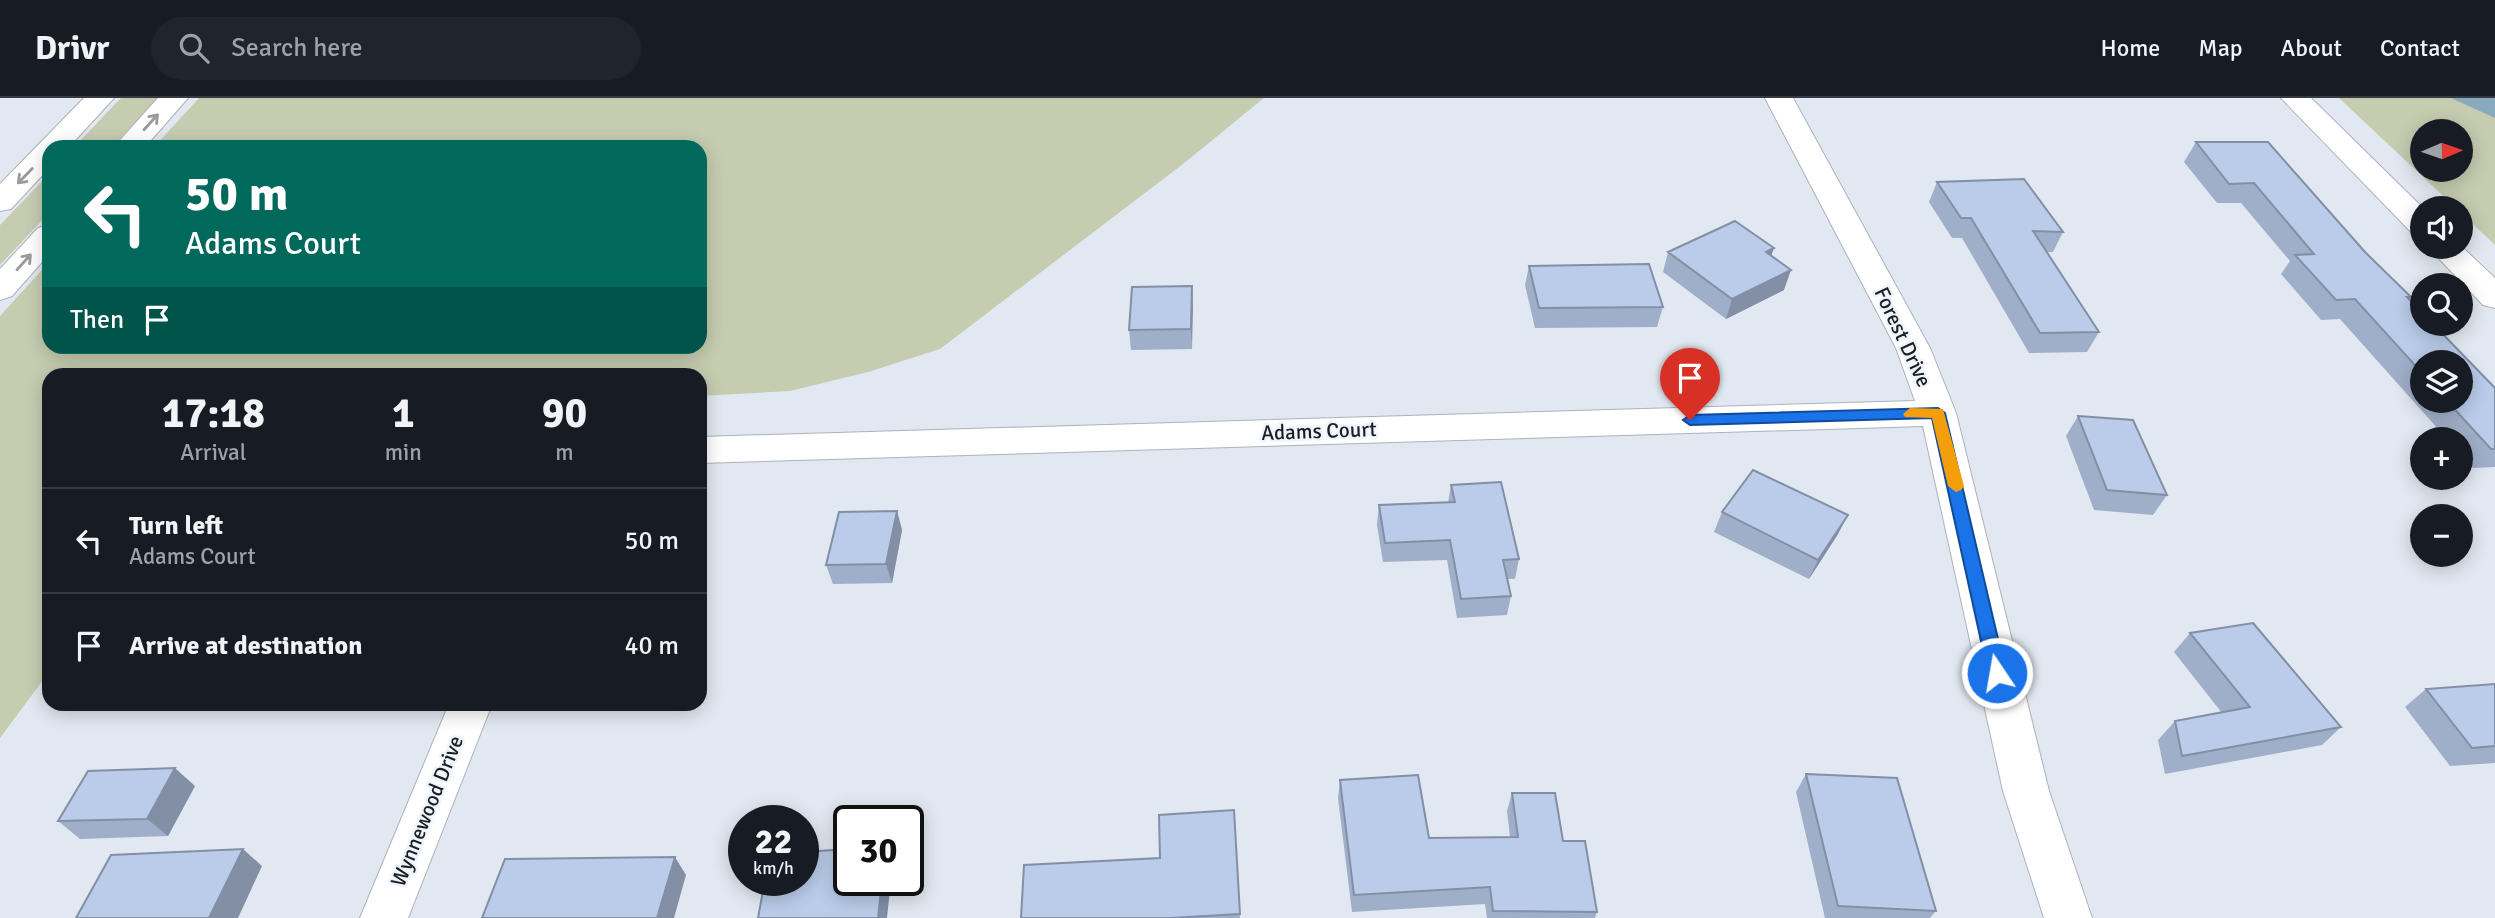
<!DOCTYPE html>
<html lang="en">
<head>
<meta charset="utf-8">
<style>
  :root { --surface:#171b24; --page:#20242c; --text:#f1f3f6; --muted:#9ea1a6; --line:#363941 }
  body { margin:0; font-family:Signika,sans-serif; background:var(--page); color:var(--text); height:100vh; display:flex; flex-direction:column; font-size:26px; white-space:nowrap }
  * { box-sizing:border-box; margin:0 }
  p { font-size:23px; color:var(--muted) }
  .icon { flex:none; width:38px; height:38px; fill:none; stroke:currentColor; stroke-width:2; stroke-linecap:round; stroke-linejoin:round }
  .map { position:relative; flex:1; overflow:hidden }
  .drawer { position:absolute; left:42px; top:270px; width:665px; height:343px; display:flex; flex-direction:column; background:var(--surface); border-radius:21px; box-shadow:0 4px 18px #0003 }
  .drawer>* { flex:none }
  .banner { position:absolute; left:42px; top:42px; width:665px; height:214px; border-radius:21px; box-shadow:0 4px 18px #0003; background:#00695c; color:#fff; overflow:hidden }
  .needle { width:46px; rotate:88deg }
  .tools { position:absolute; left:2410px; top:21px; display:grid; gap:14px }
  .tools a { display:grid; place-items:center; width:63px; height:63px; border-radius:50%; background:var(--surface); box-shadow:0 4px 18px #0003; font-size:35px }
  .speed { position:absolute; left:728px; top:707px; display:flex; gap:14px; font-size:35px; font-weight:700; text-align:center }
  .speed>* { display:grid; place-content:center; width:91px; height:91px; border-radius:50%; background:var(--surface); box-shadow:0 4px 18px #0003; line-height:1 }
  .speed small { font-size:18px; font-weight:400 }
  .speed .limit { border:4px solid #111; border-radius:10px; background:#fff; color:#111 }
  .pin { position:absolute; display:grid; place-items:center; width:60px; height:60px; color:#fff; margin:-72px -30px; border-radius:50% 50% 50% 0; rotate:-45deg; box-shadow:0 0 7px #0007 }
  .pin .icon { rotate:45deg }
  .me { position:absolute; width:77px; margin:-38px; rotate:348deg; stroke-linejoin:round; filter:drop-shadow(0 0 5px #0008) }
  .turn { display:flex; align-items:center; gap:24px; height:147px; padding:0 28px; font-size:32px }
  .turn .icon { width:91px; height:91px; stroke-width:2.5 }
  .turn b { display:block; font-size:49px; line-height:60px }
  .then { display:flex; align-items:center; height:66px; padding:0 28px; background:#0003; gap:14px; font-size:26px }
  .eta { display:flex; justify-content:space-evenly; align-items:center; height:119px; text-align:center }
  .eta b { font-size:42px; font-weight:700; line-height:49px }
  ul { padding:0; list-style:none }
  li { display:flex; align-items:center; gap:21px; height:105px; padding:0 28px; border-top:2px solid var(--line) }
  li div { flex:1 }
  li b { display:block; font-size:26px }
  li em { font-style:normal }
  header { display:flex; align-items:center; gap:42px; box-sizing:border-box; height:98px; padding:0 35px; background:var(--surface); border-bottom:2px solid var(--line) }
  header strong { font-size:33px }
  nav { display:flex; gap:38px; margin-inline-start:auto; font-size:24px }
  .search { width:490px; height:63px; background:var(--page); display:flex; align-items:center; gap:18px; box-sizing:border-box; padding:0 24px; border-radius:38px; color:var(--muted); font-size:26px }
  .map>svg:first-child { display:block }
</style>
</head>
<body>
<header>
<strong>Drivr</strong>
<div class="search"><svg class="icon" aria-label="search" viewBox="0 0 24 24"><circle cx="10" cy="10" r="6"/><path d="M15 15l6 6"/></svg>Search here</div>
<nav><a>Home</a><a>Map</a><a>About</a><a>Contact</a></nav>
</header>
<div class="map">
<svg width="2495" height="820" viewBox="0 0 2495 820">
  <rect width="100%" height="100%" fill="#e2e8f1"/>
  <path fill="#c6ccb0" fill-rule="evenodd" d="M121,0H158L112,49H74Z
    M199,0H1264L1183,66L940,251L868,274L790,293L700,298V276H49V574L0,640V218L49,164V248H700V49H154Z
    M2339,0H2495V147L2461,115L2460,110H2456ZM2422,33H2460V72H2422Z
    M49,76V115L0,167V127Z"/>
  <path fill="#87abbc" d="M2451,0H2495V20Z"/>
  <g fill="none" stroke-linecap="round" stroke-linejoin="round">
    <g stroke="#acb2ba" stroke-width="2">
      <path id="minor" d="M1765,0H1793L1930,250L1956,315L2049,693L2092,820H2044L2003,693L1923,328L700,365V339L1915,303L1896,250Z
        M2281,0H2311L2423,110L2422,137L2411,134Z
        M2460,147L2495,180V210L2483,207L2428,149Z
        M449,606H492L408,820H360Z"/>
    </g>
    <g stroke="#acb2ba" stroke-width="2">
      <path id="primary" d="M84,0H114L69,49H49V70L11,111L0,113V86Z
        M158,0H188L145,49H114Z
        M49,127V156L12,198L0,202V171L38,130Z"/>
    </g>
    <use href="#minor" fill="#fff" fill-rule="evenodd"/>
    <use href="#primary" fill="#fff" fill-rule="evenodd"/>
  </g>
  <path fill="#a0afc9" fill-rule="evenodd" d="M2196,44L2365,154L2411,199L2409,202L2495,290V369L2473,370L2460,357V341H2447L2340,221L2321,222L2281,176L2290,163L2241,105H2217L2184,64ZM2422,264L2460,303H2422Z
    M1937,84L2063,134L2053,154H2046L2099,234L2087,254L2029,255L1962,140H1952L1929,104Z
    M1668,154L1771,158L1784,192L1726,221L1663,174Z
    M1529,168L1663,209L1657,229L1535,230L1525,187Z
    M1192,188V251L1131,252L1129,232Z
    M2078,318L2167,397L2153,417L2094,412L2066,338Z
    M1451,387L1519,461L1515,481H1508L1511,498L1507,517L1457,520L1447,462L1383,464L1377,427L1379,407L1448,405Z
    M897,413L902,432L892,485L833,486L826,467Z
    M1722,414L1838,436L1809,481L1714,434Z
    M2190,535L2341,629L2322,647L2165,676L2158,642L2175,623L2222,615L2174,554Z
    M2495,586V665L2450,668L2405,609L2426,591Z
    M1806,676L1936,813L1930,820H1825L1796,694Z
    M1340,682L1429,740L1510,739L1507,713L1512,695L1563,743L1597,814L1595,820H1487L1485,806L1352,814L1338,700Z
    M195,688L168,738L80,741L58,723Z
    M1234,712L1240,820H1021L1160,760Z"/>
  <path fill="#828fa4" d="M1774,150L1767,170L1766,154Z
    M1791,172L1784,192L1726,221L1732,201Z
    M1192,188L1193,208L1192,251L1191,231Z
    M897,413L902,432L892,485L886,466Z
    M1848,417L1838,436L1809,481L1818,462Z
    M175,670L195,688L168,738L147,721Z
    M243,751L262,768L238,820H209Z
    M675,759L686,777L674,820H657Z
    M882,782H891L887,820H878Z"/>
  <path fill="#baccea" stroke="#828fa4" stroke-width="2" d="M2196,44H2268L2365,154L2411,199H2407L2422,215V226H2433L2495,290V351H2491L2447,303H2460V264H2422V275L2355,201L2336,202L2295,157L2314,156L2254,85L2229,86Z
    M2024,81L2063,134L2033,133L2099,234L2040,235L1971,120H1961L1937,84Z
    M1735,123L1774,150L1766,154L1791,172L1732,201L1668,154Z
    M1649,166L1663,209L1539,210L1529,168Z
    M1192,188L1191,231L1129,232L1132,189Z
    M2078,318L2133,322L2167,397L2107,392Z
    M1753,372L1848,417L1818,462L1722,414Z
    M1501,384L1519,461L1503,462L1511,498L1461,501L1450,442L1385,445L1379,407L1455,404L1451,387Z
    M897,413L886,466L826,467L839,414Z
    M2253,525L2341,629L2182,658L2175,623L2250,609L2190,535Z
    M2495,586V648L2472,650L2426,591Z
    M175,670L147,721L58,723L88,673Z
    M1806,676L1897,680L1936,813L1838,808Z
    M1418,677L1429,740L1518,739L1512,695H1555L1563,743H1585L1597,814L1493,813L1490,789L1354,797L1340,682Z
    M1234,712L1240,816L1171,820H1021L1024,767L1160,760L1159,717Z
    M243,751L209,820H76L111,757Z
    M849,751V782H882L878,820H758L765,782H803V754Z
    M675,759L657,820H482L505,761Z"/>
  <defs><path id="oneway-shaft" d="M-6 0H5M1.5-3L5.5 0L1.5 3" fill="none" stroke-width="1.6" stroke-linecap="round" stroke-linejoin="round" transform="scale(1.75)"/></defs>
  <g stroke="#999a9b">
    <use href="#oneway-shaft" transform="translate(151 24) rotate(-48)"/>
    <use href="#oneway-shaft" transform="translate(25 78) rotate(134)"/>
    <use href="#oneway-shaft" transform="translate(24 164) rotate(-48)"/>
  </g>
  <path fill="#1a73e8" stroke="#114b97" stroke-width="2" d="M1938,310L1945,315L2006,575L1997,582L1988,575L1932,320L1690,327L1683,322L1690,317Z"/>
  <path fill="#f59e0b" d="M1910,310L1943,311L1964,388L1961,392L1956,394L1948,388L1932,320L1905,319L1903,316Z"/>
  <g text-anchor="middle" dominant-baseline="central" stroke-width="5" stroke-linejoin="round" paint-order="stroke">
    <g font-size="21" fill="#1c1e21" stroke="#eff5fe">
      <text transform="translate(1903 239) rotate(65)">Forest Drive</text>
      <text transform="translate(1319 333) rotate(-2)">Adams Court</text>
      <text transform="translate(427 713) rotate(-68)">Wynnewood Drive</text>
    </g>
  </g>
</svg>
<div class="tools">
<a><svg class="needle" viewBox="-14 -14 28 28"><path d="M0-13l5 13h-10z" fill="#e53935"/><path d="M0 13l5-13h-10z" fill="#9ea1a6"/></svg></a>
<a><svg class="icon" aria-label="sound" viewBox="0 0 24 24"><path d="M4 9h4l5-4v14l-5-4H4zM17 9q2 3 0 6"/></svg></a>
<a><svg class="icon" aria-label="search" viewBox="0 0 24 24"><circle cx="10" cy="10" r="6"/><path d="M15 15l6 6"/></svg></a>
<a><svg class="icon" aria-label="layers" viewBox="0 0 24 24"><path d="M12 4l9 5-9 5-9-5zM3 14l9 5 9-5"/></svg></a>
<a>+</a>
<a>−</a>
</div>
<div class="speed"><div>22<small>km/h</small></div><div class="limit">30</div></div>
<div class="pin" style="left:1690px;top:322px;background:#d93025"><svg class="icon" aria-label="arrive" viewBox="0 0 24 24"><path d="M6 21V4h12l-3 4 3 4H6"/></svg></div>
<svg class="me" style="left:1997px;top:575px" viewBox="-20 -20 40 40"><circle r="17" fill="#1a73e8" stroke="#fff" stroke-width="3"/><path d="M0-11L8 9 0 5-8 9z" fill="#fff"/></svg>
<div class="banner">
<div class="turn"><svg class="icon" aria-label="left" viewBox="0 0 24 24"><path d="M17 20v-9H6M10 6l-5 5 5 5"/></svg><div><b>50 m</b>Adams Court</div></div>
<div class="then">Then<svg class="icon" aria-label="arrive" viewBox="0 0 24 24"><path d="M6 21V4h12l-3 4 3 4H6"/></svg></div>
</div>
<section class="drawer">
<div class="eta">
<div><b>17:18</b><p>Arrival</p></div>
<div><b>1</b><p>min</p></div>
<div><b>90</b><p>m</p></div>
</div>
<ul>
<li><svg class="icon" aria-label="left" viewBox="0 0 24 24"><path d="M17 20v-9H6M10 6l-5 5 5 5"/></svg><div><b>Turn left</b><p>Adams Court</p></div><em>50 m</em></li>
<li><svg class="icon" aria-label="arrive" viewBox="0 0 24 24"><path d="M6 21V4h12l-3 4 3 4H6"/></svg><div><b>Arrive at destination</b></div><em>40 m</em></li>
</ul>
</section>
</div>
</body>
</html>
